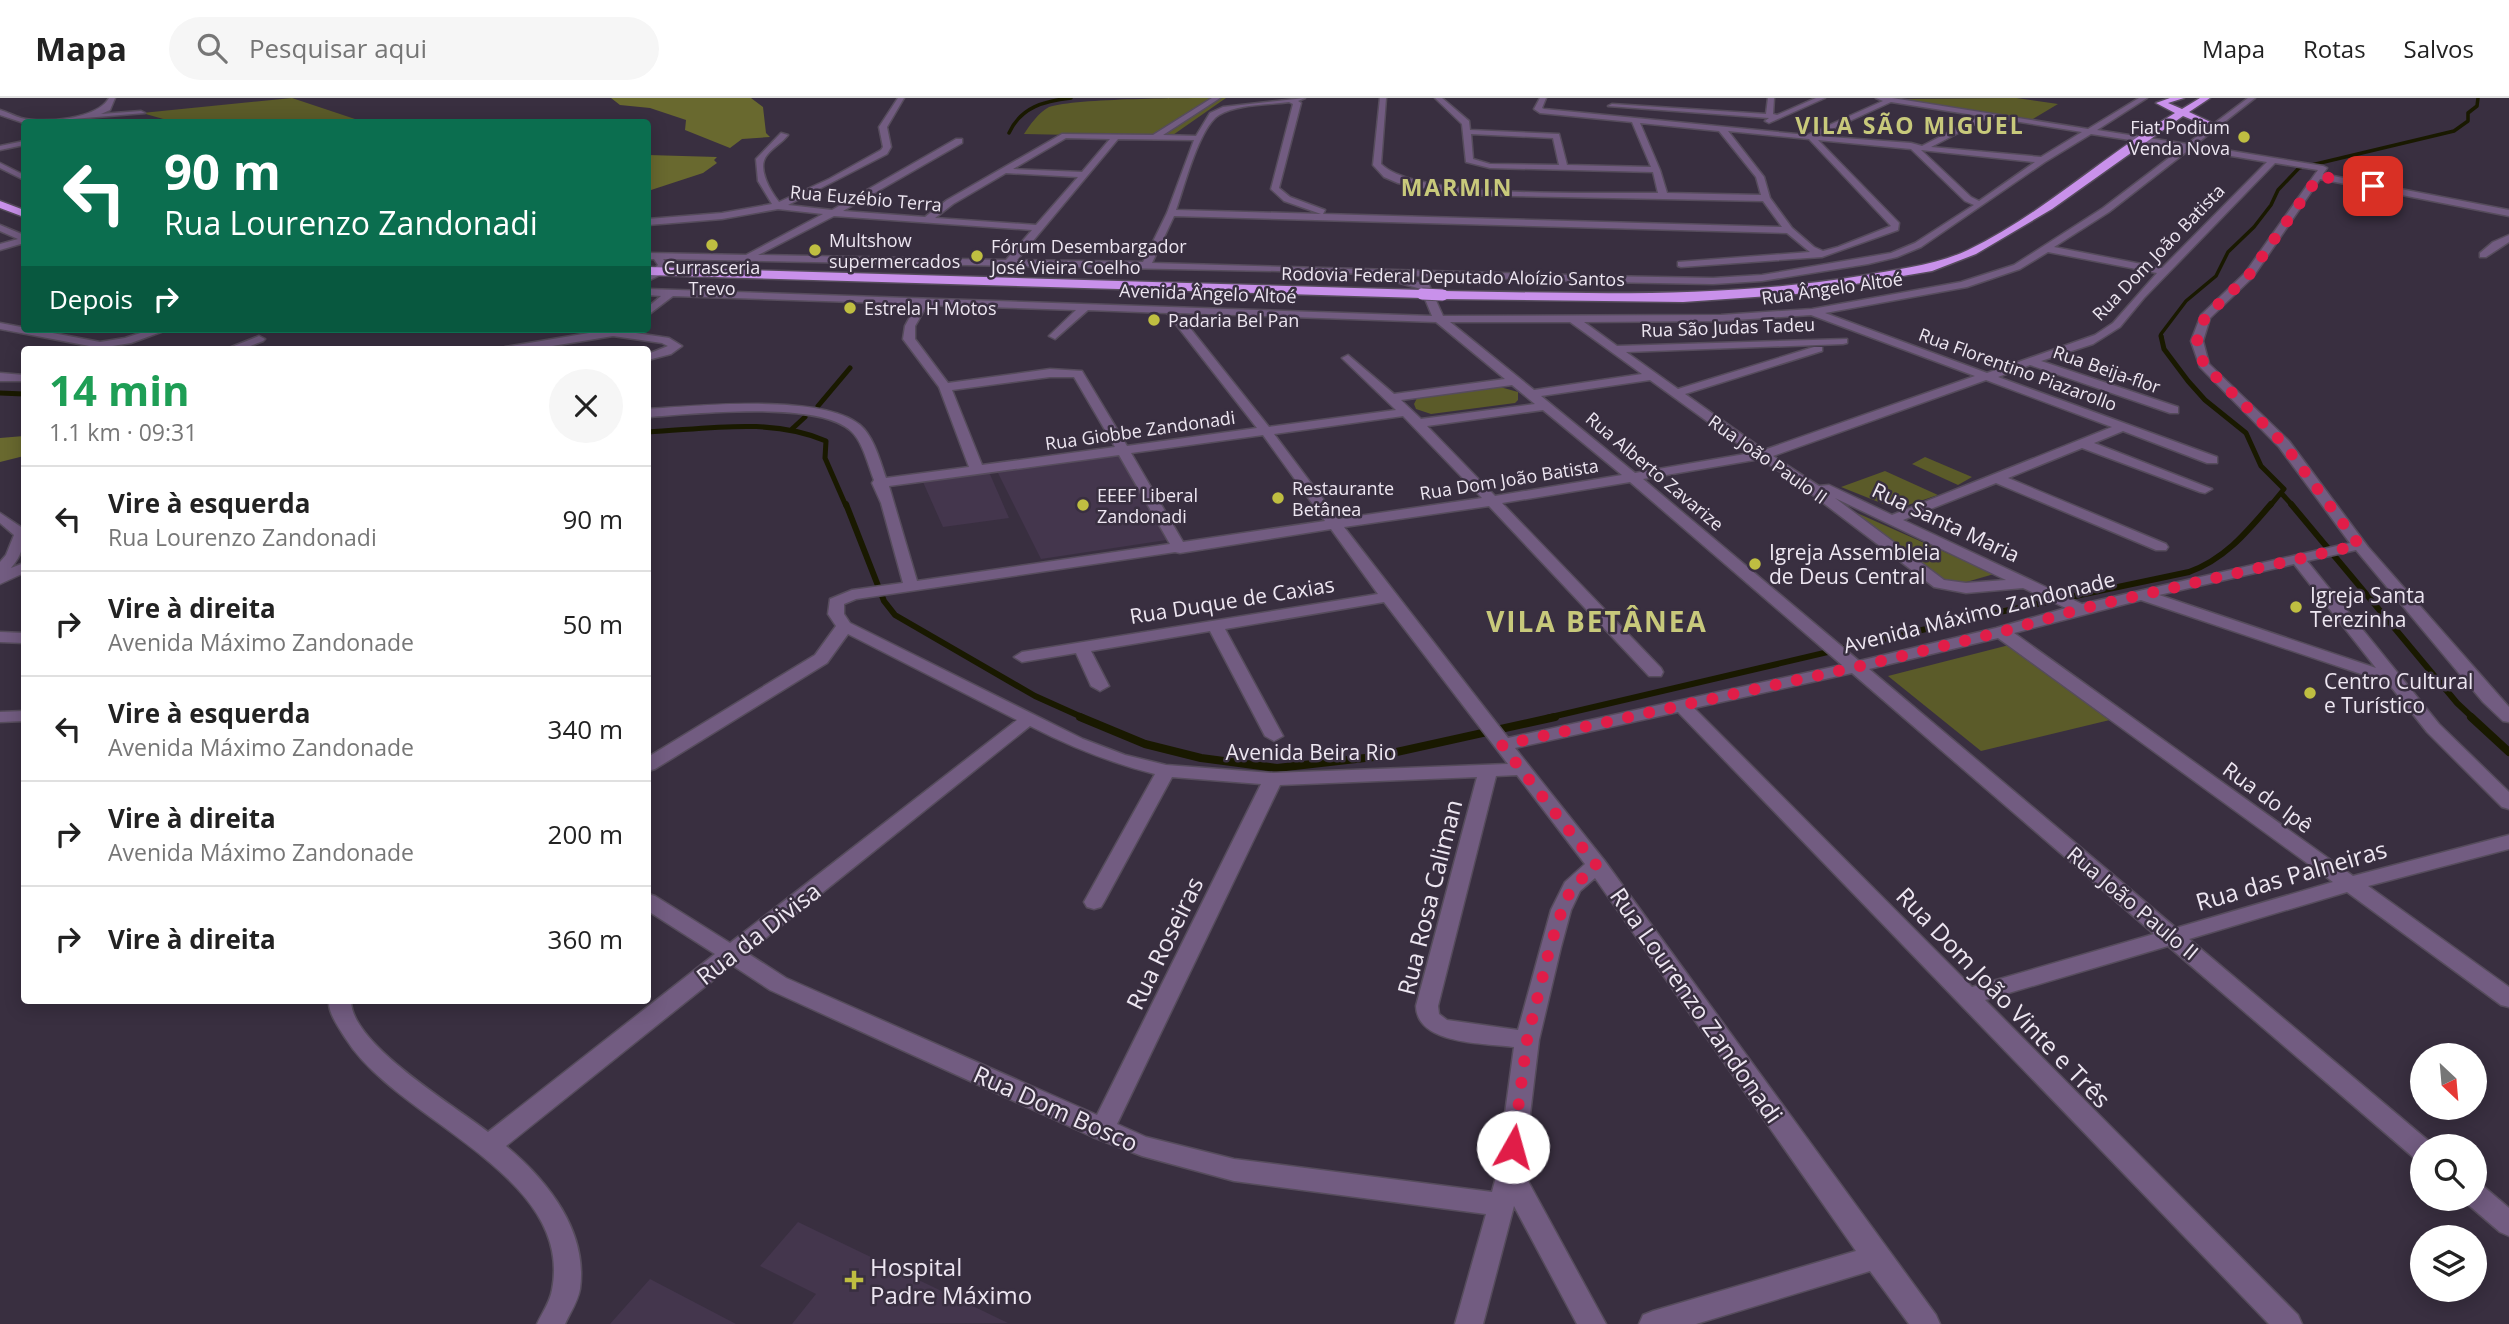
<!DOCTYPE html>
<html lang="pt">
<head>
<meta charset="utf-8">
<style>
  :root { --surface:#fff; --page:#f6f6f6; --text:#222; --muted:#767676; --line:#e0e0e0 }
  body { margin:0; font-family:"Open Sans",sans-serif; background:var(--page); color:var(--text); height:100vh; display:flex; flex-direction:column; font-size:26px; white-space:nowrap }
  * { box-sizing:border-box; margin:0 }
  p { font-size:23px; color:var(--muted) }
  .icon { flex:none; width:38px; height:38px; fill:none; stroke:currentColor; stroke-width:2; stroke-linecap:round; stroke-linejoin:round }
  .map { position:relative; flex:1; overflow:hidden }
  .drawer { position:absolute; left:21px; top:248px; width:630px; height:658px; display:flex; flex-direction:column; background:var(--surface); border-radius:7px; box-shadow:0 4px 18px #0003 }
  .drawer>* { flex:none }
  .hud { position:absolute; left:21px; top:21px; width:630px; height:214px; border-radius:7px; box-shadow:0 4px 18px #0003; background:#0b6e4f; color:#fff; overflow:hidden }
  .needle { width:46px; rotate:154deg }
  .tools { position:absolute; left:2410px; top:945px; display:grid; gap:14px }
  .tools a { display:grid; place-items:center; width:77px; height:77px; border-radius:50%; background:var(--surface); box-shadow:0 4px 18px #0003; font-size:35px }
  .pin { position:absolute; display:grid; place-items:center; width:60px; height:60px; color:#fff; margin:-30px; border-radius:14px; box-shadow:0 4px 10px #0006 }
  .me { position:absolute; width:77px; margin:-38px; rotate:7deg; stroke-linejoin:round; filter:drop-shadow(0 0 5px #0008) }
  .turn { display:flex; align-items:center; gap:24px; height:147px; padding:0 28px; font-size:32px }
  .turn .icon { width:91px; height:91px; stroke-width:2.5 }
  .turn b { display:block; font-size:49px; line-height:60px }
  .then { display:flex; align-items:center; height:66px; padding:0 28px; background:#0003; gap:14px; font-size:26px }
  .round { display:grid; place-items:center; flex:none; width:74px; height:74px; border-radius:37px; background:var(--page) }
  .headline { display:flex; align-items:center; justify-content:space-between; height:119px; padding:0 28px }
  h1 { font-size:42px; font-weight:700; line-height:52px; color:#1e9e55 }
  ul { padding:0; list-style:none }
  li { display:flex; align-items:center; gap:21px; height:105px; padding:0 28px; border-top:2px solid var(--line) }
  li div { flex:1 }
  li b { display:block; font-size:26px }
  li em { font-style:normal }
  header { display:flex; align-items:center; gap:42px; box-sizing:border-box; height:98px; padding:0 35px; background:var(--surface); border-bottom:2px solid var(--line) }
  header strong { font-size:33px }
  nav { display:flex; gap:38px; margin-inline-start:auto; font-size:24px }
  .search { width:490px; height:63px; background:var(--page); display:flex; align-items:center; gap:18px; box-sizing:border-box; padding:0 24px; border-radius:38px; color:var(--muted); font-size:26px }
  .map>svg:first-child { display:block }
</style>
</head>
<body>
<header>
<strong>Mapa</strong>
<div class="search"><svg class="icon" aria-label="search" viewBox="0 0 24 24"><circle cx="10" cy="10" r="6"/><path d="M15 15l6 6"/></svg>Pesquisar aqui</div>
<nav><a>Mapa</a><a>Rotas</a><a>Salvos</a></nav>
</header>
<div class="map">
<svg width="2509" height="1226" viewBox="0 0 2509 1226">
  <rect width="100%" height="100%" fill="#392f40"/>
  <path fill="#44364d" d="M1121,357L1173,441L1041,461L997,373Z
    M989,374L1009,420L943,429L923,384Z
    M798,1124L1008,1225L792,1226L816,1196L760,1168Z
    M650,1181L736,1226H610Z"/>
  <path fill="#5b5b29" d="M292,0L361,23L174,24L142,15Z
    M1226,0L1170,39L1024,36C1030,27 1038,15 1049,9C1076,0 1190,0 1226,0Z
    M2016,0L2058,6L2031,22L1895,1Z
    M1500,289L1518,294V302L1515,305L1431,316L1416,311L1414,306L1417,300Z
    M1925,359L1972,379L1958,387L1912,366Z
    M1885,373L1938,397L1896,411L1841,389Z
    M1839,407L1994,476L1956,487L1943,485Z
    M2013,546L2114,621L1981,653L1888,578Z"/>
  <path fill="#69692f" d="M611,0H751L763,9L766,35L770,39L742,41L730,50L685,32L686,22L650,10L620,7Z
    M648,57L717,59L714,62L717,65L703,75L648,93Z
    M24,338V358L0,364V340Z"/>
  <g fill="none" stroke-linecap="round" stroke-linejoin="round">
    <path stroke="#191900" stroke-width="3.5" d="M1009,35C1021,9 1044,3 1071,0
      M2162,240L2161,236L2186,203L2216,178L2228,154L2254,129L2271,107L2278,92L2299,70L2454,33L2468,23V15L2477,8L2478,0"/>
    <path stroke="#191900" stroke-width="5" d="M2161,238L2164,251L2188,283L2205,302L2246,335L2261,368L2284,391L2270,408
      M0,295L24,296
      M818,308L850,270
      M792,331L805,319
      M648,334C707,331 771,319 826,343L825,360L846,408
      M2282,396L2293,408"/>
    <path stroke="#191900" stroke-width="6" d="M846,406L884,503L895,517L1035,598L1084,620
      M2291,406L2457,605L2473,620
      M1547,620L1990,516L2189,474C2225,461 2247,434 2271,406"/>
    <path stroke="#191900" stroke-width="8" d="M1080,619L1145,646L1201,660L1277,670L1374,659L1555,619
      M2471,619L2509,654"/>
    <g stroke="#564c5c" stroke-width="3">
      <path id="minor" d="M109,0H115L110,12L101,16L141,13L145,15L24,25L0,17V12C7,14 14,18 21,20C43,26 98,21 109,0Z
        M898,0H904L887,29L891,49L887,56L788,107L832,112L956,41H962V45L843,113L925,119L947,102L1062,36L1153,37L1212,0H1220L1163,37L1196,38L1210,15L1223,9L1305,0L1298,3L1301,5L1279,90L1290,99L1325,112L1323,116L1782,129L1763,103L1460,97L1398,85L1384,79L1373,67L1380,0H1386L1381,66C1417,102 1601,94 1658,95L1653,74L1490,70L1466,64L1462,26L1435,0H1442L1469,23L1470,32L1559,36L1567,67L1651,69L1632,24L1540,15L1534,11L1540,0H1546L1542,10L1544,11L1807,37L1883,3L1876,0H1892L2088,31L2139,0H2147L2097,32L2187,46L2248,0H2255L2195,47L2323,68L2327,70L2323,76L2509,112V118L2320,81L2253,179L2210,220L2203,243L2209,266L2289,343L2368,449L2509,609V624L2503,623L2483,604L2356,452L2307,463L2439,626L2509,694V711L2502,709L2427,634L2388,585L2141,502L2014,535L2353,778L2509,737V751L2368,788L2509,889V909L2501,907L2347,794L2189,841L2431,1045L2433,1048H2422V1063L2413,1059L2168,848L1985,902L2298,1217L2302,1226H2269L1678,614L1515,650L1604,762L1936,1217L1940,1226H1909L1870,1173L1696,1226H1639L1643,1217L1653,1213L1856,1153L1595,780L1580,793L1571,812L1561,849L1539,942L1523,1074L1606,1226H1577L1514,1108L1483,1226H1455L1486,1116L1234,1083L1142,1058L1093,1039L770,892L732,867L506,1048C548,1083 588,1133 580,1191C578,1203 570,1215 565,1226H537C542,1215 550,1204 552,1192C575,1076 397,1023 346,941C339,930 328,915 329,903H351C351,946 455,1008 488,1034L715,856L648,813V796L655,798L730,845L1017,622L848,536L827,565L655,671L648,673V659L815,557L836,528L828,516L830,501L852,492L903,485L881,405L872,385L874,382C868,367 863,344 851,333C818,302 693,316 648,319V311C697,308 822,295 860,327C874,339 880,363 886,380L969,369L939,289L903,241L905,228L917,206L673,198L648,217V209L661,198L648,197V191L1432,218L1421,191L1393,183V179L1397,178L1429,187L1443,218L1721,217L1812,211L1961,184L2014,167L2103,110L2182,50L2091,36L2045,64L1921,149L1897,159L1868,166L1762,183L1713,186L1602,184L1278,173L663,161L668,167L664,175L648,183V176L658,167L654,161H648V155L746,157L823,116L778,111L722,121L648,127V121L722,115L772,106L758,83L756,61L781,35L788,37C782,45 773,49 767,57C756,70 771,94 779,104L829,81L881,52L883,49L879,29ZM1289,4L1293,6L1271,91L1284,103L1321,116L1176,112C1184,90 1199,29 1219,17C1237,6 1268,7 1289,4ZM1891,4L1980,18L1922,48L1911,45L1817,38ZM1989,19L2082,34L2041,59L1931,49ZM1640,25L1719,33L1756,79L1761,97L1667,95L1660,72ZM1728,33L1809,41L1891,128L1838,149L1823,153L1814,149L1792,130L1770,100L1764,79ZM1471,36L1553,40L1559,67L1490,66L1473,61ZM1066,40L1110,41L1082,74L1013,71ZM1118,41L1194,42L1167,115L1143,164L1017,162ZM1818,42L1911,51L1965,103L1974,107L1915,145L1891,155L1762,177L1713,180L1602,178L1152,165L1174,118L1787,135L1810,154L1678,164V168L1681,169L1822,159L1898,132L1899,125ZM2190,51L2267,64L2162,170L2054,149L2109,114ZM1921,52L2035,64L1979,103L1971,99ZM2275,65L2318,72L2245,175L2201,217L2191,243L2200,269L2279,349L2350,445L2082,506L1903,422L1996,385L2156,452H2166L2168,449L2166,446L2008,380L2082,350L2200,394L2205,395L2212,391L2094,345L2123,333L2207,365H2217V359L1998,279L2030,267L2170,315H2178V309L2041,263L2093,246L2120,229L2144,200ZM1006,75L1078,79L1036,127L935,120L953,106ZM834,118L1032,132L1006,162L758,157ZM2048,154L2157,175L2113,225L2095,237L1987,275L1825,215L1967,189L2020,171ZM927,207L1076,212L1051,236L1049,238L1055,241L1088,212L1167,215L1257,330L1127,348L1082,273L1050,271L948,285L915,241V228ZM1178,215L1436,224L1505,281L1394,296L1348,257L1342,260L1344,262L1396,312L1269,329ZM1811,217L1975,278L1764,352L1685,296L1822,253V249H1814L1678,291L1626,254L1843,246L1847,245V241L1617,248L1584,224L1721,223ZM1450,224H1570L1642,276L1534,292ZM1050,279H1074L1115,349L982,367L952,292ZM1650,282L1751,355L1635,375L1541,298ZM1986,282L2112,329L1892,417L1829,387L1819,388L1773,358ZM1512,287L1535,306L1421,321L1401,302ZM1543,312L1622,377L1495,398L1427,328ZM1403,318L1482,400L1338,421L1274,336ZM1263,337L1325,423L1183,444L1131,355ZM1119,357L1170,446L917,483L889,388ZM1760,361L1789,379L1934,489L1966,495L2023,490L2066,510L1996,530L1859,563L1643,381ZM1630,384L1842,567L1508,640L1344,429L1489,408L1649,578H1661L1663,574L1661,570L1502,405ZM1835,400L2006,482L1966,485L1944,482ZM1331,431L1378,496L1022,554L1014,559L1022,564L1076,555L1091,588L1100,593L1109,588L1091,553L1210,533L1265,638L1274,643L1283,638L1225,531L1384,504L1508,666L1273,675L1166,667L1125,657L1083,641L850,525L844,516V506L856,501L1175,454L1180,455ZM2294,466L2376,570L2159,497ZM1998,540L2333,784L2176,830L1869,571ZM1852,575L2154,836L1972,889L1694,610ZM1030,628C1071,649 1111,665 1155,676L1084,804L1087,809L1094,811L1101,809L1104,804L1172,679L1261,686L1097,1017L786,880L747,855ZM1517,677L1585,766L1565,784L1551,812L1518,932L1447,922L1439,916L1438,908L1496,678ZM1477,679L1416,908C1417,947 1485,945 1514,949L1497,1075L1492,1094L1234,1061L1146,1039L1117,1026L1280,687Z
        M1768,0H1774L1773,16L1777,17L1816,0H1825L1769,25L1765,23L1769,20L1608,8L1612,6L1766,16Z
        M24,43V47L0,52V48Z
        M0,65L24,77V82L0,70Z
        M0,127L24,137V145L0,152V146L18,141L0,133Z
        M2509,137V144L2486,159H2480V155L2493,144Z
        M0,225L100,244L125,240L153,231H169L131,245L100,250L0,231Z
        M613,231H631L629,234L669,240L682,248L671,256L648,262V256L668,248L662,245L613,238L528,252H499L505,249Z
        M259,238L265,241L263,243L240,252H224Z
        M0,275L24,277V283H0Z
        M0,415L24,431C24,447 22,457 11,470L24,465V475L0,486V464L6,457L14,437L0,425Z
        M0,534L24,535V545L0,544Z
        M24,613V623L0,624V614Z
        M2474,1085L2483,1088L2509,1110V1138L2500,1134L2465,1104L2463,1101H2474Z"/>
    </g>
    <g stroke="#564c5c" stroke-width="3">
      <path id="highway" d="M2170,0H2184L2168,5L2182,11L2200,0H2210L2189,14L2221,29L2214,31L2183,18L2052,111L1976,156L1932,173L1796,196L1683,204L1443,201L1437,197L1443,193C1584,195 1720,201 1860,178C1897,171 1934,168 1968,152C2043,116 2104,57 2175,15L2156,5Z
        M0,103L24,112V119L0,110Z
        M648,169L1422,192L1428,196L1422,200L648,177Z"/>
    </g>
    <use href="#minor" fill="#725c81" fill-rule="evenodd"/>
    <use href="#highway" fill="#c991eb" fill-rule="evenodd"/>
    <g stroke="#564c5c" stroke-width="13" stroke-linecap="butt">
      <path id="highway-bridge" d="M1422,196L1443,197"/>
    </g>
    <use href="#highway-bridge" stroke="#c991eb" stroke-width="11"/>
  </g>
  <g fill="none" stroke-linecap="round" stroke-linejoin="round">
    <path stroke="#e11d48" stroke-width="12" stroke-dasharray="0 21.6" d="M1513,1049L1527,942L1550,849L1562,812L1572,789L1597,768L1502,647L1856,569L2001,534L2080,511L2359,447L2284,346L2204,267L2197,243L2205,219L2249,177L2319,78L2373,88"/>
  </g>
  <g fill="#bfbe41" stroke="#392f40" stroke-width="2.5">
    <circle cx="2244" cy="39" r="7"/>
    <circle cx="712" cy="147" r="7"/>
    <circle cx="815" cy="152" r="7"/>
    <circle cx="977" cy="158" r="7"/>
    <circle cx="850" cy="210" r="7"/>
    <circle cx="1154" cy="222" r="7"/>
    <circle cx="1278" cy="400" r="7"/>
    <circle cx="1083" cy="407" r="7"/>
    <circle cx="1755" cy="466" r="7"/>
    <circle cx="2296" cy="509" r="7"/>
    <circle cx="2310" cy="595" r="7"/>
    <path d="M850.5 1171.5h7v7h7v7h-7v7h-7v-7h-7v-7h7z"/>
  </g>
  <g text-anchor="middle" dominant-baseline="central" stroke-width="5" stroke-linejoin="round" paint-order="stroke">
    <g font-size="18" fill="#ede6f1" stroke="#392f40" text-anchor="start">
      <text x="2230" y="29" text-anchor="end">Fiat Podium<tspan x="2230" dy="21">Venda Nova</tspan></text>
      <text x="829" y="142">Multshow<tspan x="829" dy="21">supermercados</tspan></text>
      <text x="991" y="148">Fórum Desembargador<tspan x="991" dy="21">José Vieira Coelho</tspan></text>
      <text x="712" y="169" text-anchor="middle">Currasceria<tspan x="712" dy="21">Trevo</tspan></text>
      <text x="864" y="210">Estrela H Motos</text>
      <text x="1168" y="222">Padaria Bel Pan</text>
      <text x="1292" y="390">Restaurante<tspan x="1292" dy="21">Betânea</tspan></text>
      <text x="1097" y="397">EEEF Liberal<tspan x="1097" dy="21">Zandonadi</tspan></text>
    </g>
    <g font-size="18" fill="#ede6f1" stroke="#392f40">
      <text transform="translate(866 100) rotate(5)">Rua Euzébio Terra</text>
      <text transform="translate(2158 154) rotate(-46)">Rua Dom João Batista</text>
      <text transform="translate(1453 178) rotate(1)">Rodovia Federal Deputado Aloízio Santos</text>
      <text transform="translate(1832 190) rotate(-8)">Rua Ângelo Altoé</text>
      <text transform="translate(1208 195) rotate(2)">Avenida Ângelo Altoé</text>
      <text transform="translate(1728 229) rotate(-2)">Rua São Judas Tadeu</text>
      <text transform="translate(2018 271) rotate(20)">Rua Florentino Piazarollo</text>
      <text transform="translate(2107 271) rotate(19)">Rua Beija-flor</text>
      <text transform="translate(1140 332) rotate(-8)">Rua Giobbe Zandonadi</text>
      <text transform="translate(1768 361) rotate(35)">Rua João Paulo II</text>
      <text transform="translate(1655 373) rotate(40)">Rua Alberto Zavarize</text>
      <text transform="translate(1509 381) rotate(-9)">Rua Dom João Batista</text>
    </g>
    <g font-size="21" fill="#ede6f1" stroke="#392f40">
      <text transform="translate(1946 424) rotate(25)">Rua Santa Maria</text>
      <text transform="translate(1232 502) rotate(-9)">Rua Duque de Caxias</text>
      <text transform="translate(1979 514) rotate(-14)">Avenida Máximo Zandonade</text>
      <text x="1311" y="654">Avenida Beira Rio</text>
      <text transform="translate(2268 699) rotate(36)">Rua do Ipê</text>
      <text transform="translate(2133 805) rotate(40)">Rua João Paulo II</text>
    </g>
    <g font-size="21" fill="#ede6f1" stroke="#392f40" text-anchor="start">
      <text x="1769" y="454">Igreja Assembleia<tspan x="1769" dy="24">de Deus Central</tspan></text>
      <text x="2310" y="497">Igreja Santa<tspan x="2310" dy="24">Terezinha</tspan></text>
      <text x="2324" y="583">Centro Cultural<tspan x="2324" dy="24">e Turístico</tspan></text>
    </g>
    <g font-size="23" font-weight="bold" letter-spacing="2" fill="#c8c97b" stroke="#392f40">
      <text x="1910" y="27">VILA SÃO MIGUEL</text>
      <text x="1457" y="89">MARMIN</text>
    </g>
    <g font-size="24" fill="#ede6f1" stroke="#392f40">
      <text transform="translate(2291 777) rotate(-16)">Rua das Palneiras</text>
      <text transform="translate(1429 799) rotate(-76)">Rua Rosa Caliman</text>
      <text transform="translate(758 835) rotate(-38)">Rua da Divisa</text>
      <text transform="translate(1164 845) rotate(-64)">Rua Roseiras</text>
      <text transform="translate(2004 899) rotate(46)">Rua Dom João Vinte e Três</text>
      <text transform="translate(1697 907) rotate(55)">Rua Lourenzo Zandonadi</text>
      <text transform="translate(1056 1010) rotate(24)">Rua Dom Bosco</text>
    </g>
    <g font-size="24" fill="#ede6f1" stroke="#392f40" text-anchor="start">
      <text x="870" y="1168">Hospital<tspan x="870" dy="28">Padre Máximo</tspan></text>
    </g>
    <g font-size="28" font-weight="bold" letter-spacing="2" fill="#c8c97b" stroke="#392f40">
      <text x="1597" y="523">VILA BETÂNEA</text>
    </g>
  </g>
</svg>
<div class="tools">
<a><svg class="needle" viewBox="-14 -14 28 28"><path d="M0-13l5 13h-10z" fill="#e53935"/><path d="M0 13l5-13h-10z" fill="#767676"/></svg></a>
<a><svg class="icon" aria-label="search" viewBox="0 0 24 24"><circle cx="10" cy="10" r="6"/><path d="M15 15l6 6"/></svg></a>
<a><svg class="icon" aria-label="layers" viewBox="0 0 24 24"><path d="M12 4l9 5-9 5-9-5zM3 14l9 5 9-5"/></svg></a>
</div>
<div class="pin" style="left:2373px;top:88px;background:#d93025"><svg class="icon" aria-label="arrive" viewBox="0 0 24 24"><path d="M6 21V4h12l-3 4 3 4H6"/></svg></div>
<svg class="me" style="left:1513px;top:1049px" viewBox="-20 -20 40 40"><circle r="19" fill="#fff"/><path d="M0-13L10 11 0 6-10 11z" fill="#e11d48"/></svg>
<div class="hud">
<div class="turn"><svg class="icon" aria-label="left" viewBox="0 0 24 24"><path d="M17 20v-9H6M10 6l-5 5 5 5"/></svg><div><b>90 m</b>Rua Lourenzo Zandonadi</div></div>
<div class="then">Depois<svg class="icon" aria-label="right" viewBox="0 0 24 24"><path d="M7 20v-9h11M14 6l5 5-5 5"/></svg></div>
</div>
<section class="drawer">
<div class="headline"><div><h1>14 min</h1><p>1.1 km · 09:31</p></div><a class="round"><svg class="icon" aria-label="close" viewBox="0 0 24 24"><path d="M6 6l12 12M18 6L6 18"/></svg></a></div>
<ul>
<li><svg class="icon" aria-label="left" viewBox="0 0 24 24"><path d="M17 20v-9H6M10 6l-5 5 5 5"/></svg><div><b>Vire à esquerda</b><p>Rua Lourenzo Zandonadi</p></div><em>90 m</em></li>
<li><svg class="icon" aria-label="right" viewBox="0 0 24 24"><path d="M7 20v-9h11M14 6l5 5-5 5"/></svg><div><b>Vire à direita</b><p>Avenida Máximo Zandonade</p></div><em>50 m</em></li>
<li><svg class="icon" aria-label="left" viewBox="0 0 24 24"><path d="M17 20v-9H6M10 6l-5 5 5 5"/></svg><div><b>Vire à esquerda</b><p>Avenida Máximo Zandonade</p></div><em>340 m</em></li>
<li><svg class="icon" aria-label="right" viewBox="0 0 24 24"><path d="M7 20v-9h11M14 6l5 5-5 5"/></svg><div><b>Vire à direita</b><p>Avenida Máximo Zandonade</p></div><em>200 m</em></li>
<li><svg class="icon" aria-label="right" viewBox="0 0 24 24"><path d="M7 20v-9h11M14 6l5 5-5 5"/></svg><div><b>Vire à direita</b></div><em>360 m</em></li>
</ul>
</section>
</div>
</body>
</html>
